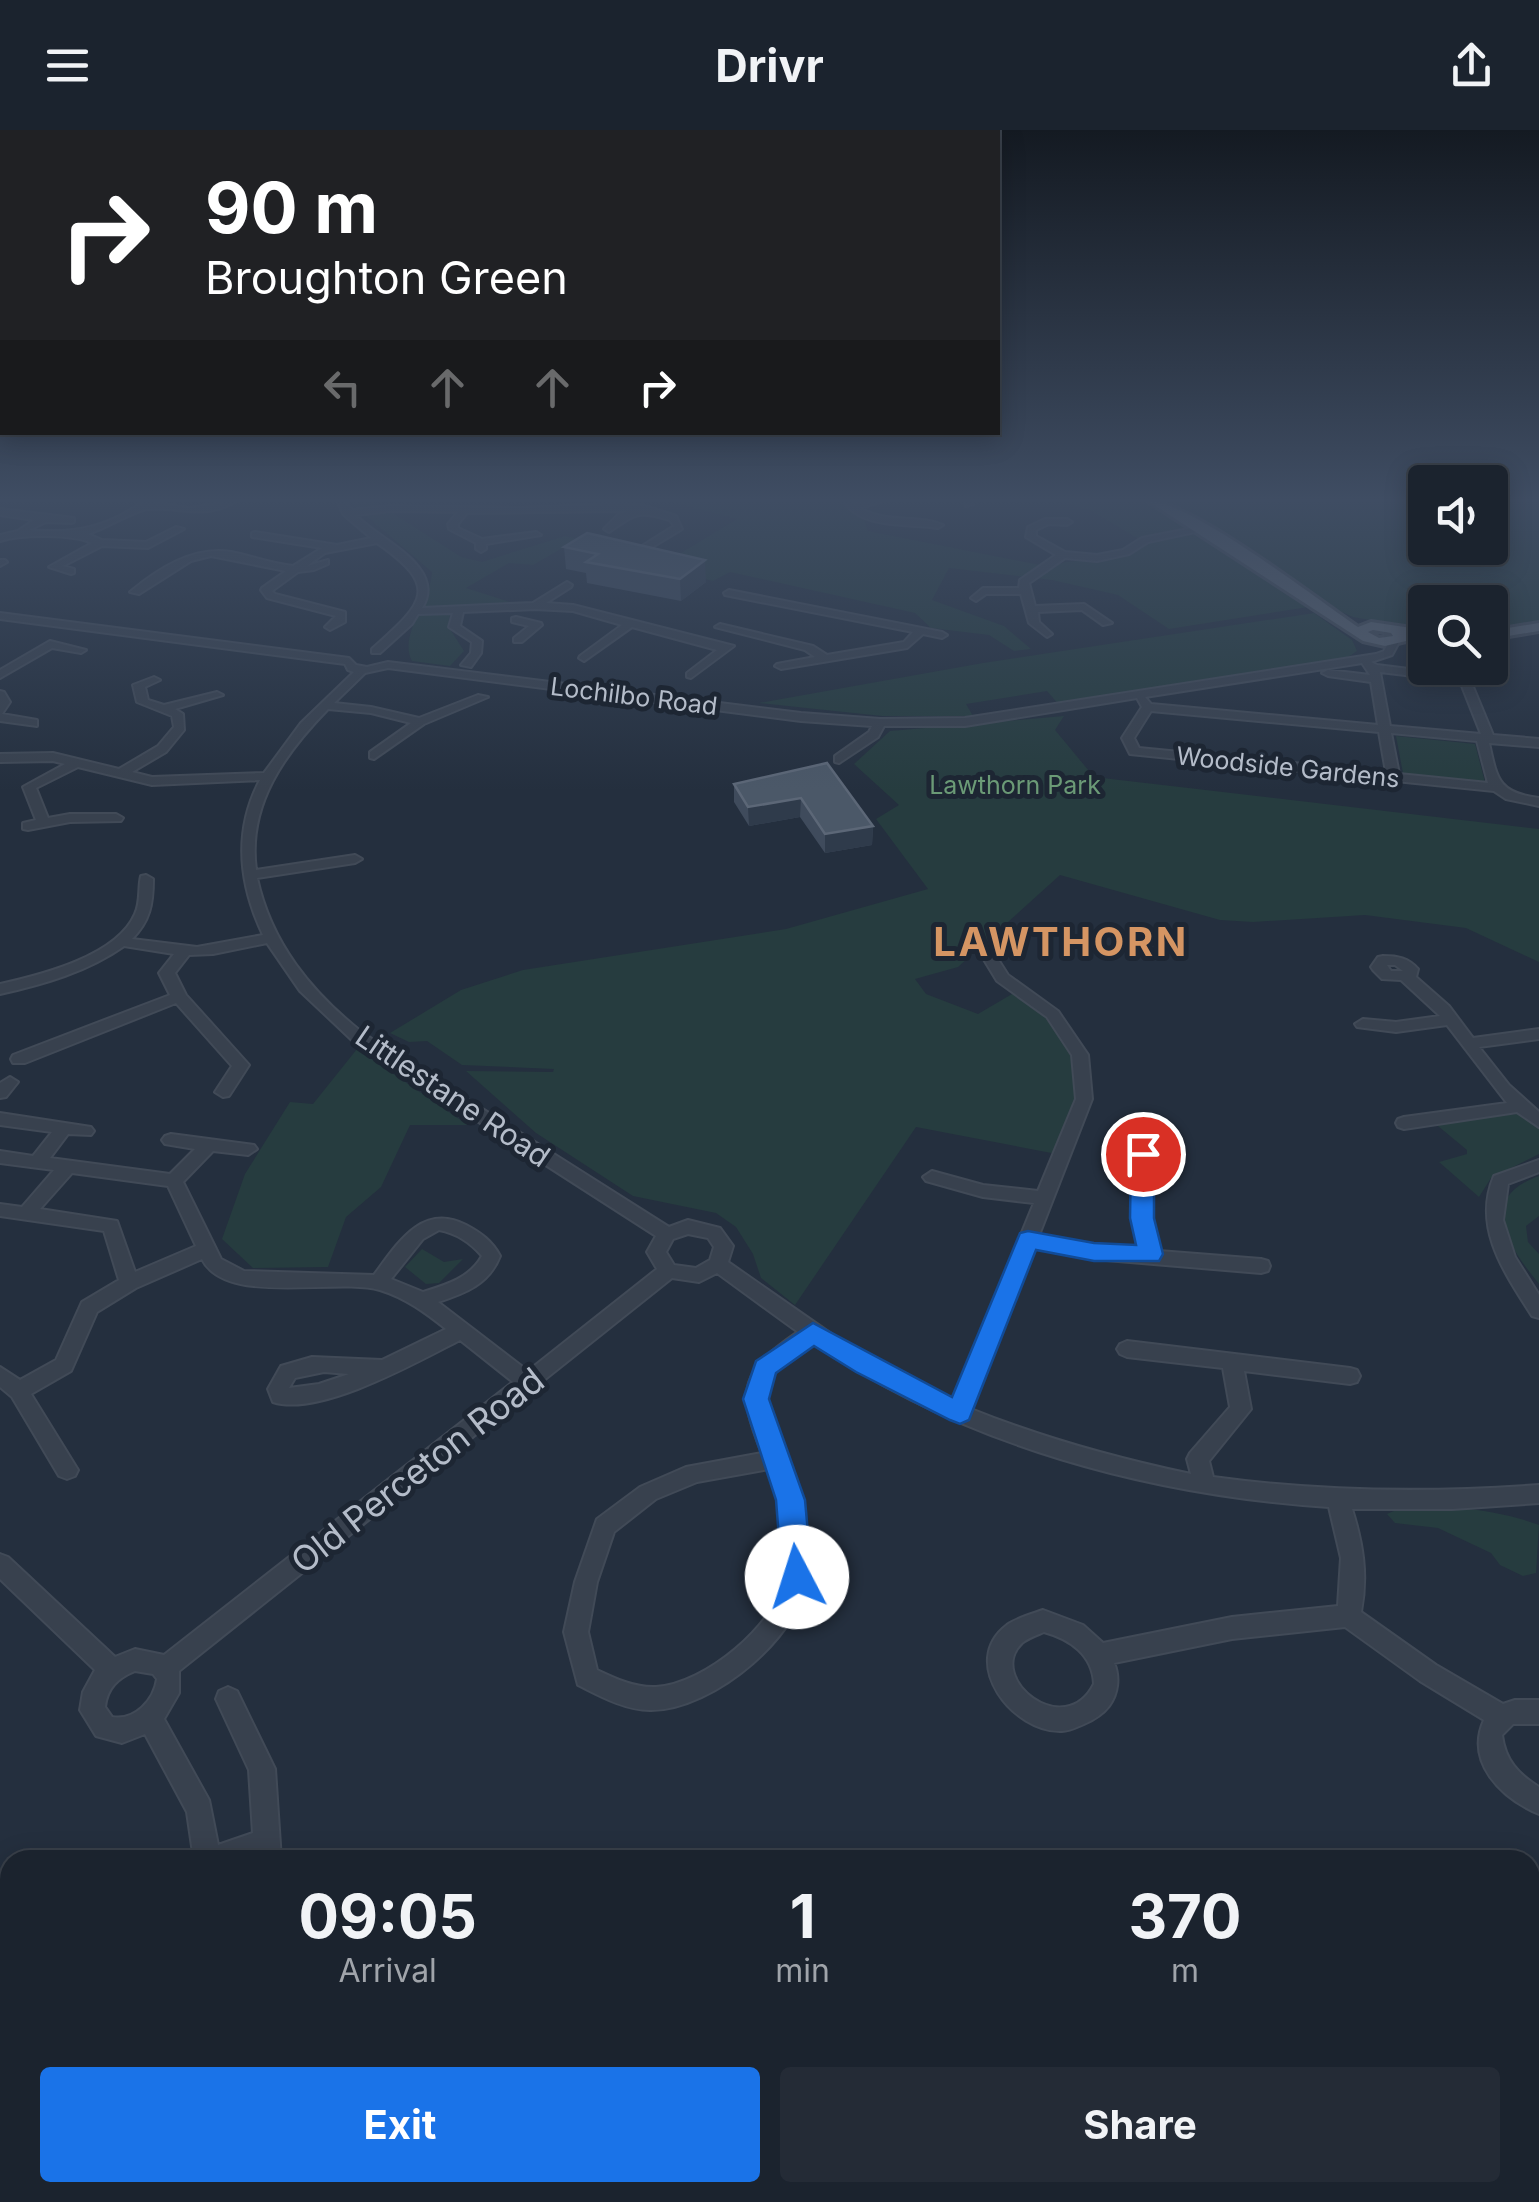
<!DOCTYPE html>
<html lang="en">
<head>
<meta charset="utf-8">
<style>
  :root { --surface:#1b232e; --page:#242b36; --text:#f1f3f6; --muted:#a0a4aa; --line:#39404a; --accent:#1a73e8 }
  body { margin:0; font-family:Inter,sans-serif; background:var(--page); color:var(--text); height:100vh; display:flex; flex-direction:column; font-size:38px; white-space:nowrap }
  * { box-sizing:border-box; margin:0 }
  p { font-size:32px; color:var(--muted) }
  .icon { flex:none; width:55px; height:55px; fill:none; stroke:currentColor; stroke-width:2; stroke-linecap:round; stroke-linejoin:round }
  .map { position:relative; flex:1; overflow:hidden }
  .drawer { position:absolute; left:0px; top:1720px; width:1540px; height:352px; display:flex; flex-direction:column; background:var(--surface); border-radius:30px 30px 0 0; box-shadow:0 5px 25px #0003,0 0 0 2px var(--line) }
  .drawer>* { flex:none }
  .hud { position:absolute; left:0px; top:0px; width:1000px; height:305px; box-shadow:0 5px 25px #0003,0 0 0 2px var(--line); background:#202124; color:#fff; overflow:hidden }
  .fabs { position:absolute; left:1408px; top:335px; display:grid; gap:20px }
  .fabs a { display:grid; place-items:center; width:100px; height:100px; border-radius:10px; background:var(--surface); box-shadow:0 5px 25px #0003,0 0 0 2px var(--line); font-size:50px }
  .pin { position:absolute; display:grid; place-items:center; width:85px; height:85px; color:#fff; margin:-42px; border:5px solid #fff; border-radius:50%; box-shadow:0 2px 10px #0007 }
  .me { position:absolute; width:110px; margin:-55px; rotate:355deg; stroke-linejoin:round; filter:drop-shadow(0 0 8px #0008) }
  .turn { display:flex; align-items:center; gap:35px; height:210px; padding:0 40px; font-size:45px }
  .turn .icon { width:130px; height:130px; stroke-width:2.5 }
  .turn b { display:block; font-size:70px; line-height:85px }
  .lanes { display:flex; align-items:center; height:95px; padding:0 40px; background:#0003; justify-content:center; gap:50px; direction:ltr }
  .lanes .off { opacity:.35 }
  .eta { display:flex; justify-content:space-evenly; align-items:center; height:170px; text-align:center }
  .eta b { font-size:60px; font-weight:700; line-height:70px }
  .button { display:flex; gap:20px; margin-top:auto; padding:20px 40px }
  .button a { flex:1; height:115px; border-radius:10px; background:var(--accent); color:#fff; font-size:40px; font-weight:700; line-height:115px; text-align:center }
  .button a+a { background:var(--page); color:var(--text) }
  header { display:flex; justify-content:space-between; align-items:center; height:130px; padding:0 40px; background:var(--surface); font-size:45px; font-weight:700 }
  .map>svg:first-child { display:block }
</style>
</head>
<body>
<header><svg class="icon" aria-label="menu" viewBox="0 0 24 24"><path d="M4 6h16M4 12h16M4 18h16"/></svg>Drivr<svg class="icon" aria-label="share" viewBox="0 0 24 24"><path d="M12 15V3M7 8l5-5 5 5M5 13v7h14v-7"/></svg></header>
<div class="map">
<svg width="1539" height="2072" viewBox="0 0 1539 2072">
  <rect width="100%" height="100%" fill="#242f3e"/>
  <path fill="#263c3f" d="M349,371H374L461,427L482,432L565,406L595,413L566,416L533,435L509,433L466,458L510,472L451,479L448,496L464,521L450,536L412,531C398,506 431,470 432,442Z
    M668,371H845L861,381L868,401L1050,437C1086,421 1110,445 1140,410L1092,381L1057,371H1145L1308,477L1169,499L1118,465L1052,450L949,438L932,470L1004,496L1031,519L1014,521L989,505L931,498L915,483L730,442L713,451L658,437L737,389Z
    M1165,371H1425V418H1490V371H1539V495L1490,503V472H1425V500L1353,487L1324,474L1221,402Z
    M1314,483L1352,510L1357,521L1348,527L1060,576L1047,561L966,574L973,586H882L759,573L983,533Z
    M1064,586L1055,600L1094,647L1539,699V832L1466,798L1365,785L1253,792L1220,790L1060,745L958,837L915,849L926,864L978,884L1019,860C1054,885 1095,924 1083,972C1078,990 1069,1008 1062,1025L916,997L795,1175L761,1148L753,1124L736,1097L716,1083L633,1066L536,1003L466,941L553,942L554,939L462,935L427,911L409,912L390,903L461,860L523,840L786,799L928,759L876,689L899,675L854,634L890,601Z
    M1396,606L1475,614L1485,652L1403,643Z
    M357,919L468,995H410L381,1057L346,1087L328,1137L253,1138L222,1109L245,1044L290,972L313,974Z
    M1517,984L1539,996V1024L1491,1048L1479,1067L1439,1032L1467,1024V1020L1438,996L1440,991Z
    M1539,1046V1086L1526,1096L1528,1112L1539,1124V1154C1510,1118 1474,1069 1539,1046Z
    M422,1119L444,1132L463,1129L439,1153L426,1154L405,1137Z
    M1403,1377C1421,1384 1440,1377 1459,1378C1485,1380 1515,1386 1539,1395L1536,1443L1523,1446L1500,1435L1491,1423L1438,1398L1395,1393L1387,1384Z"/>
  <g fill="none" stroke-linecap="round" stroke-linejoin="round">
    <path fill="#17263c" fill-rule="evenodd" d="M1530,1990H1539V2042H1530Z
      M629,2062H694L690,2072H626Z"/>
    <g stroke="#414a57" stroke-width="4">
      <path id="minor" d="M144,371L189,378L236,371C204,391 181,376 148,379C136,380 104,399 88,404L102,410L146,412L176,397L184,399L148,418L102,416L63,436L74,439V443L71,444L49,437L92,413C73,404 22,404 0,411V405L18,401L34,390L0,385V379L74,388V392L71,393L46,392L29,400C73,404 107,398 144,371Z
        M337,371H345L352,380L390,376L519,378L613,374L642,375L676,386L682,399L639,425L634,422L636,420L674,396L670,390C636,380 636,384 609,402L604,399L618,385L628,381L467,383L458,394V398L482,409L536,402L541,405L486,414V419L481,422L476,419V413L449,399L448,394L458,382L390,381L356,385C377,409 448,436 422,478L533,473L567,452L572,455L571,457L546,473L573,475L734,516L691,548L687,547V543L717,520L632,497L584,531L579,528L580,526L622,495L573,481L535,479L463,482L460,496L482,511L481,523L471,537L461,535L471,523L472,512L449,497L453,483L418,484L412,494L380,523H372V519C423,473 442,458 377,413L325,423L307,436L328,430V434L314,440L298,442L272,461L275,464L345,482V492L330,500L325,497L336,486L267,468L261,460L262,458L286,441L211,426L191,431L139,464L130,462C158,439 193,416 231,422C252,426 272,434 293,436L322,418L252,407V403L255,402L337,415L371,408L344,385Z
        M844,371L855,374L883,371L860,378C886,394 917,384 943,395L938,398C907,393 862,400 844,371Z
        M964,371H972L973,374L966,376Z
        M1045,389H1067L1072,392L1067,395L1049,394L1036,400V406L1065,422L1097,425L1123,420L1142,408L1204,396L1209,399L1148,412L1129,424L1097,431L1065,428L1029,453L1035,476L1084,474L1112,493L1103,495L1082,480L1038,482L1039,492L1052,504L1047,507L1029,493L1021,464H986L976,471L971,468L983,458H1019L1020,450L1056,425L1026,407L1028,397Z
        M0,430H5L7,432L0,436Z
        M729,460L942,502L947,505L942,508L923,504L907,518L781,539L775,536L777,534L815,527L805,520L715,497L720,494L813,516L827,525L904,512L913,502L725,465L724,463Z
        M0,483L349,528L356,535L367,537L388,532L801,583L880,589L965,588L1376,524L1384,521L1390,510L1394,509L1399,512L1392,525L1371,532L1377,535L1449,544L1471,552L1493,605L1539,609V617L1489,613C1497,649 1498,663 1539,668V676L1506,669L1494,661L1130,624L1122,608L1142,577L1137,568L965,596H884L878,607L839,633L835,632V626L869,602L872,596L801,591L388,538L365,543L334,573L371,577L419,588L478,565L488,567L424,594L374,629L370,628V622L411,593L371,583L328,579C285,623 247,675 256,740L355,725L362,729L355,733L257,748C271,813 311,862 364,904L669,1097L688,1090L720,1098L733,1116L728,1132L850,1217L953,1271L1034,1073L983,1067L926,1051L923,1047L932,1041L983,1055L1038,1061L1076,969L1072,925L1047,887L997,851L980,823L982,820H992L1008,845L1058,881L1088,925L1092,969L1039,1105L1094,1115L1140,1119L1133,1089L1134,1024L1143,1018L1152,1024L1151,1089L1159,1121L1261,1129L1268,1131L1270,1136L1268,1141L1261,1143L1094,1129L1034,1117L971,1279C1043,1308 1115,1328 1191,1344L1187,1329L1190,1323L1230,1277L1223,1238L1127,1227L1120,1224L1117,1219L1120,1214L1127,1211L1350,1238L1357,1240L1360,1246L1357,1252L1350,1254L1244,1241L1251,1279L1209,1331L1213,1347C1323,1362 1429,1363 1539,1355V1373L1452,1379H1352C1363,1414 1368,1445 1361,1482L1436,1535L1503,1574L1515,1570H1539V1594H1513L1502,1605C1505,1630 1518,1644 1539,1657V1684C1501,1668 1465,1632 1484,1590L1420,1551L1345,1497L1232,1509L1114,1533C1120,1547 1118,1564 1109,1576C1102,1585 1093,1590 1084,1594C1077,1597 1069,1601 1062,1601C1013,1603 958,1532 1007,1495C1017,1488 1032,1484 1043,1480L1083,1495L1103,1513L1232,1487L1338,1476L1341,1428L1329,1377C1149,1365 965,1316 813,1212C793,1226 766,1241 766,1268C766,1289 778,1308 786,1326C800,1358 810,1401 809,1437C808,1502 713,1581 650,1580C625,1580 600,1566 578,1555L564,1502L575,1452L597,1389L640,1357L686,1337L762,1323C736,1259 741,1241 798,1202L717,1143L699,1152L672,1148L179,1541V1563L164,1589L209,1670L218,1715L253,1703L249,1640L216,1569L219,1561L228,1557L237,1561L275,1639L281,1730H194L187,1682L145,1604L122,1613L96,1606L80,1580L83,1562L95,1540L0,1449V1424L8,1427L115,1527L135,1519L164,1525L513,1252L460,1210C417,1232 320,1287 273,1272L268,1259L281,1236L312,1227L382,1230L446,1199C426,1183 406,1168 380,1160C335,1147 226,1177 202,1129L136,1158L97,1182L71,1241L31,1264L78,1340L75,1346L67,1349L59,1346L12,1267L0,1257V1237L20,1250L56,1230L82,1172L119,1150L104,1101L0,1086V1074L22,1077L54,1040L0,1033V1021L33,1026L52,1002L0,995V983L91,997L94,1001L91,1005L68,1004L50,1028L170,1044L195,1019L165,1014L162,1010L165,1006L171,1004L254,1015L257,1019L248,1025L213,1021L183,1052L221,1129L244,1141L374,1145C397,1114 422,1072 466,1095C481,1103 492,1111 500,1126C489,1154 466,1163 438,1172L528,1241L657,1139L647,1122L656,1106L353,911L300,861L267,813L213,824L189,825L175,843L186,865L249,935L229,966L223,967L215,962L232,936L176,873L25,933H13L11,929L13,925L170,865L159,843L174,824L124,816C87,842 44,854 0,864V854C41,845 117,826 135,784C141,772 138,758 141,746L146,745L153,749C153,774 150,791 132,809L197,817L263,805C239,754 233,701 260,650L152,655L78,637L36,658L48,688L70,684H116L123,688L121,691L70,692L28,700L23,699V693L36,690L23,657L65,634L53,631L0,632V624L53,623L119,639L158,616L174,597L172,586L137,572L133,555L154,547L160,550L145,557L148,570L164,575L217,562L223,565L175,579L183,584L184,600L166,622L132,642L152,647L264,643L301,593L354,542L348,540L345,534L0,489ZM1362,533L1370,545L1328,540L1322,543L1328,546L1371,552L1378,595L1151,574L1145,567ZM1380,542L1447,550L1462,556L1481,604L1390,596ZM1151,581L1379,602L1386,642L1139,618L1134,608ZM1391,603L1477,611L1488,653L1399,644ZM72,1043L168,1056L196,1116L135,1142L117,1091L40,1079ZM439,1100C456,1103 471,1113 482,1126C470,1148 446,1155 423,1162L391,1149L423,1109ZM688,1104L708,1108L714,1117L710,1130L696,1138L674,1135L666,1122L673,1109ZM324,1242L349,1244L319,1254L289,1258L295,1248ZM769,1339C780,1370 792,1413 786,1446C776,1495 705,1554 656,1557C635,1558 616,1549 597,1540L588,1502L597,1452L614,1402L656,1369L697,1352ZM1044,1502C1070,1509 1093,1525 1094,1554C1065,1612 985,1548 1022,1513C1028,1508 1037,1505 1044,1502ZM135,1541L153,1544L157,1549C154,1570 135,1591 112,1587L105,1577C107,1558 118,1548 135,1541Z
        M516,487L541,493L542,495L522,512H514V508L529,496L512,492V488Z
        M50,511L86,520L81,523L52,518L0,548V540Z
        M0,561L4,562L10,572L2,584L37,590V596L0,591Z
        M1383,826C1398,826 1408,828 1418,839L1416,847L1449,876L1473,908L1539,899V909L1479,917L1509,955L1539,982V997L1517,982L1404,999L1398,997L1396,993L1398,989L1404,987L1507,973L1447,895L1396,902L1357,897L1355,894L1363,889L1396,892L1440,886L1401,850L1382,849L1373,840L1371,837L1378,827ZM1387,835H1395L1403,841H1391Z
        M10,947L18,952L6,967L0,968V953Z
        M1539,1030V1042L1508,1054L1503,1090L1515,1127L1539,1165V1188L1532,1186C1505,1143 1472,1098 1494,1046Z
        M234,2062H264L265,2072H235Z"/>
    </g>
    <g stroke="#414a57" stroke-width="6">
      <path id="major" d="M1148,371C1189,370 1318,470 1358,497L1371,492L1425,500V508L1406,505V511L1385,516L1363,511ZM1373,500L1391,503L1393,506L1379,508L1368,502Z
        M1539,493V501L1490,509V501Z"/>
    </g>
    <use href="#minor" fill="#38414e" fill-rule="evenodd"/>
    <use href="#major" fill="#56606e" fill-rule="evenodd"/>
  </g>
  <path fill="#3f4b5c" d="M587,403L706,452L681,471L587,453L586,443L566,439L564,417Z
    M827,633L873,696L872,715L825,723L800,687L749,696L734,672V654Z"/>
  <path fill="#2f3b4b" d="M705,430L706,452L681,471L680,449Z
    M801,668L800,687L749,696L748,677Z
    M873,696L872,715L825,723V704Z"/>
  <path fill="#4b5868" stroke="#5c6777" stroke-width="2.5" d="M587,403L705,430L680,449L586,432L598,424L564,417Z
    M827,633L873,696L825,704L801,668L748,677L734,654Z"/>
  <linearGradient id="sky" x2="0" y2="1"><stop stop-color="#141a22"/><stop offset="0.56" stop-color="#3f4d63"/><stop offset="1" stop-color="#3f4d63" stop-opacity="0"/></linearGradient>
  <rect width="1539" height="661" fill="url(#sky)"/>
  <path fill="#1a73e8" stroke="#114b97" stroke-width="2.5" d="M1143,1016L1154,1024V1088L1163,1124L1159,1131H1094L1036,1120L969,1290L960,1294L950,1290L856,1242L814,1216L776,1243L769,1269L805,1370L812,1447L807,1457L797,1460L787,1457L782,1447L776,1370L743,1269L756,1231L813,1193L952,1267L1020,1103L1028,1101L1094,1113L1136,1115L1130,1088L1131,1024Z"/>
  <g text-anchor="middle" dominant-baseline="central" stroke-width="10" stroke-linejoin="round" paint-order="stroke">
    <g font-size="25" fill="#b4bcc9" stroke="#1d2633">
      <text transform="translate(634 566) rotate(7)">Lochilbo Road</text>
      <text transform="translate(1288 637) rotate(6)">Woodside Gardens</text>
    </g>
    <g font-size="25" fill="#6b9a76" stroke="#1d2633">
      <text x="1015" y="655">Lawthorn Park</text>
    </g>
    <g font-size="30" fill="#b4bcc9" stroke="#1d2633">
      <text transform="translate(453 966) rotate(34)">Littlestane Road</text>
    </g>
    <g font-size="35" fill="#b4bcc9" stroke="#1d2633">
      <text transform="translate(417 1340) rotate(-38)">Old Perceton Road</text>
    </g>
    <g font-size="40" font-weight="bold" letter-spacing="2.5" fill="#d59563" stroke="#1d2633">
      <text x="1061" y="811">LAWTHORN</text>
    </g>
  </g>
</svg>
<div class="fabs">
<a><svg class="icon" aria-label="sound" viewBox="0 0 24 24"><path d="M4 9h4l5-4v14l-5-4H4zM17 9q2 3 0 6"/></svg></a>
<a><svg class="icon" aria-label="search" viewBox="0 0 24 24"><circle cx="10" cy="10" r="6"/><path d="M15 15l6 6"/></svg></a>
</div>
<div class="pin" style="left:1143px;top:1024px;background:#d93025"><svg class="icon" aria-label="arrive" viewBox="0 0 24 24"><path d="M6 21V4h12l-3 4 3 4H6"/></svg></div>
<svg class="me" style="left:797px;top:1447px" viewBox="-20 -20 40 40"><circle r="19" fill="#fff"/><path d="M0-13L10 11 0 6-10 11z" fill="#1a73e8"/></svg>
<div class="hud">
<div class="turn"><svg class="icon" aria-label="right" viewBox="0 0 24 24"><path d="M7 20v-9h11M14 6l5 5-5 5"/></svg><div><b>90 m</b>Broughton Green</div></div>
<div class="lanes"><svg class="icon off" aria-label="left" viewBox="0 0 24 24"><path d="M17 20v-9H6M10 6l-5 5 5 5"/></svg><svg class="icon off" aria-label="ahead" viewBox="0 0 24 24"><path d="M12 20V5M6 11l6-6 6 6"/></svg><svg class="icon off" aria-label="ahead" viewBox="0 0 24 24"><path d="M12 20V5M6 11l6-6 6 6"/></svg><svg class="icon" aria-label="right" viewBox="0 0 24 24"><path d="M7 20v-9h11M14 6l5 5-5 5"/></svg></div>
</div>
<section class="drawer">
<div class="eta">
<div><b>09:05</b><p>Arrival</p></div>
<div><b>1</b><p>min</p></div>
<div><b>370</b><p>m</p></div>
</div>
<div class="button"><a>Exit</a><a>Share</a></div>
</section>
</div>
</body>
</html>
